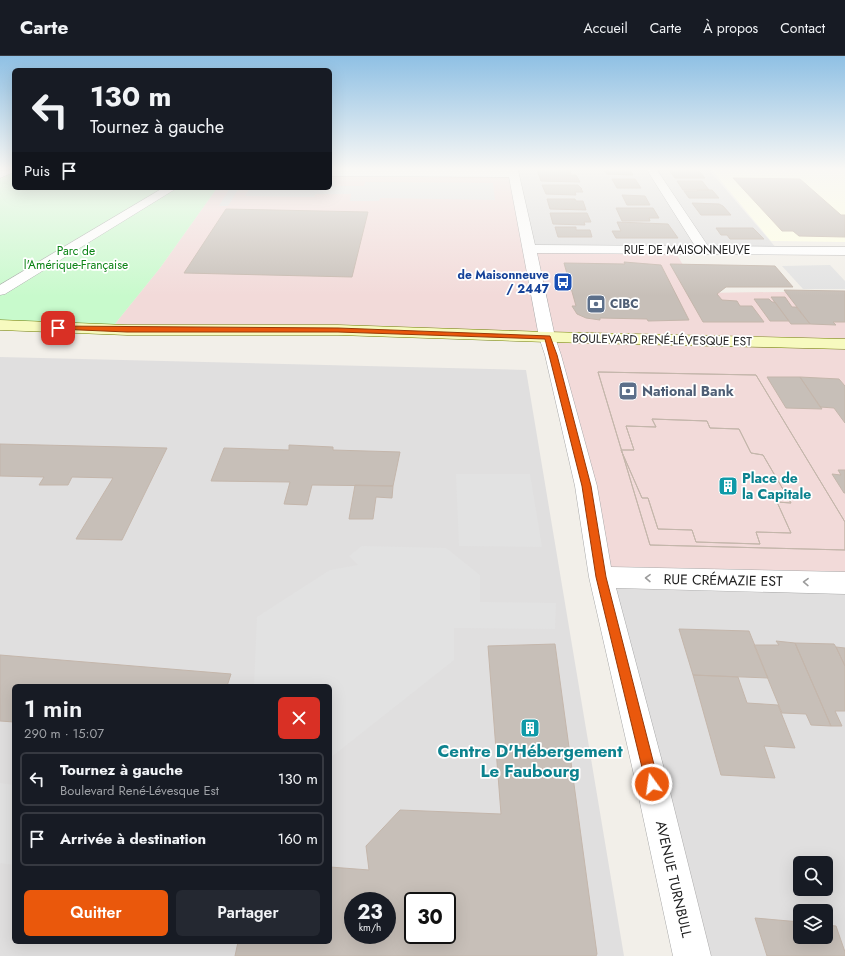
<!DOCTYPE html>
<html lang="fr">
<head>
<meta charset="utf-8">
<style>
  :root { --surface:#171b24; --page:#242831; --text:#f1f3f6; --muted:#9ea1a6; --line:#363941; --accent:#ea580c }
  body { margin:0; font-family:Jost,sans-serif; background:var(--page); color:var(--text); height:100vh; display:flex; flex-direction:column; font-size:15px; white-space:nowrap }
  * { box-sizing:border-box; margin:0 }
  p { font-size:13px; color:var(--muted) }
  .icon { flex:none; width:22px; height:22px; fill:none; stroke:currentColor; stroke-width:2; stroke-linecap:round; stroke-linejoin:round }
  .map { position:relative; flex:1; overflow:hidden }
  .details { position:absolute; left:12px; top:628px; width:320px; height:260px; display:flex; flex-direction:column; background:var(--surface); border-radius:6px; box-shadow:0 4px 16px #0002 }
  .details>* { flex:none }
  .top-card { position:absolute; left:12px; top:12px; width:320px; height:122px; border-radius:6px; box-shadow:0 4px 16px #0002; background:#171b24; color:var(--text); overflow:hidden }
  .buttons { position:absolute; left:793px; top:800px; display:grid; gap:8px }
  .buttons a { display:grid; place-items:center; width:40px; height:40px; border-radius:6px; background:var(--surface); box-shadow:0 4px 16px #0002; font-size:20px }
  .speed { position:absolute; left:344px; top:836px; display:flex; gap:8px; font-size:20px; font-weight:700; text-align:center }
  .speed>* { display:grid; place-content:center; width:52px; height:52px; border-radius:50%; background:var(--surface); box-shadow:0 4px 16px #0002; line-height:1 }
  .speed small { font-size:10px; font-weight:400 }
  .speed .limit { border:2px solid #111; border-radius:6px; background:#fff; color:#111 }
  .pin { position:absolute; display:grid; place-items:center; width:34px; height:34px; color:#fff; margin:-17px; border-radius:8px; box-shadow:0 2px 6px #0006 }
  .me { position:absolute; width:44px; margin:-22px; rotate:346deg; stroke-linejoin:round; filter:drop-shadow(0 0 3px #0008) }
  .turn { display:flex; align-items:center; gap:14px; height:84px; padding:0 12px; font-size:18px }
  .turn .icon { width:52px; height:52px; stroke-width:2.5 }
  .turn b { display:block; font-size:28px; line-height:34px }
  .then { display:flex; align-items:center; height:38px; padding:0 12px; background:#0003; gap:8px; font-size:15px }
  .round { display:grid; place-items:center; flex:none; width:42px; height:42px; border-radius:6px; background:var(--page) }
  .headline { display:flex; align-items:center; justify-content:space-between; height:68px; padding:0 12px }
  h1 { font-size:24px; font-weight:600; line-height:30px }
  .primary-button { display:flex; gap:8px; margin-top:auto; padding:8px 12px }
  .primary-button a { flex:1; height:46px; border-radius:6px; background:var(--accent); color:#fff; font-size:16px; font-weight:600; line-height:46px; text-align:center }
  .primary-button a+a { background:var(--page); color:var(--text) }
  ul { padding:0; list-style:none }
  li { display:flex; align-items:center; gap:12px; height:54px; margin:0 8px 6px; padding:0 4px; border:2px solid var(--line); border-radius:6px }
  li div { flex:1 }
  li b { display:block; font-size:15px }
  li em { font-style:normal }
  header { display:flex; align-items:center; gap:24px; box-sizing:border-box; height:56px; padding:0 20px; background:var(--surface); border-bottom:1px solid var(--line) }
  header strong { font-size:19px }
  nav { display:flex; gap:22px; margin-inline-start:auto; font-size:14px }
  .map>svg:first-child { display:block }
</style>
</head>
<body>
<header>
<strong>Carte</strong>
<nav><a>Accueil</a><a>Carte</a><a>À propos</a><a>Contact</a></nav>
</header>
<div class="map">
<svg width="845" height="900" viewBox="0 0 845 900">
  <rect width="100%" height="100%" fill="#f2efe9"/>
  <path fill="#e0dfdf" fill-rule="evenodd" d="M513,114H709L778,194L529,193Z
    M0,301L526,314L624,900H0ZM14,630H330V886H14ZM353,845H387V879H353ZM413,845H447V879H413Z
    M601,521L845,527V900H692ZM800,807H826V833H800ZM800,855H826V881H800Z"/>
  <path fill="#f2dad9" d="M330,114H513L529,192L674,194L700,237L845,235V527L601,521L547,281L110,274L160,212L217,132H330Z"/>
  <path fill="#ffffe5" d="M712,114H845V186L771,185Z"/>
  <path fill="#c8facc" d="M14,114V132H217L160,212L110,274L0,269V119Z"/>
  <path fill="#e2e2e2" d="M330,125H336L335,130H364L365,126L493,127L495,144L380,142L379,145H350L351,138H316L314,141L245,140L250,132H330Z
    M230,132H239L228,150H219Z
    M830,209L845,225V233H803L782,210Z
    M456,418H530L542,491L459,490Z
    M362,490L446,492L480,519V546L556,547L555,573L454,572V604L330,702V630H254L257,561L330,514L358,509L349,500Z
    M0,727L14,729V809L0,807Z"/>
  <path fill="#c7bfb8" stroke="#c4b6ab" fill-rule="evenodd" d="M537,114H570L571,118H566V119H576L580,126L541,125Z
    M604,114H630L633,119L607,118Z
    M669,114H698L705,122H675Z
    M733,122L800,123L841,159H845V181L799,180L793,175H782Z
    M612,123H635L641,132H617Z
    M677,125H702L709,134H683Z
    M542,129H578L582,133H581L583,136H575L576,139L546,138Z
    M697,134H712L719,142H689L684,135H698Z
    M622,139L645,140L650,149H627Z
    M547,143H575L576,145H583L586,154L550,153Z
    M692,147L719,148L723,150L731,159H701Z
    M616,152H653L659,162H649L650,165H622Z
    M226,153L368,156L352,221L184,217Z
    M550,157H587L591,166H584L585,169L553,168Z
    M617,166L668,168L678,182H616L612,175H621Z
    M555,171H576V174H590L592,181H558Z
    M716,172H753L764,183H730L727,179H721Z
    M624,206L661,209L689,264L648,265L647,263L600,262V264L586,262L577,258L572,250H576L564,207L625,208Z
    M670,208L775,210L793,231H726L717,238L722,244L737,245L740,250H752L764,266H703Z
    M784,234L845,235V266H833L836,269L810,268Z
    M771,241H785L792,251H796L810,268H791Z
    M754,243H769L772,246H775L789,265H770Z
    M598,316L756,319L845,466V494L650,489ZM652,363L707,365L710,372L739,373L751,397L763,399L791,447L777,446L791,477L756,476L760,488L696,486L692,474L658,473L648,442H642L621,394H634L626,370L656,371Z
    M598,316L756,319L845,466V494L650,489Z
    M767,321H800L822,353L786,352Z
    M800,321L839,323L845,330V367L834,352L820,351Z
    M652,363L707,365L710,372L739,373L751,397L763,399L791,447L777,446L791,477L756,476L760,488L696,486L692,474L658,473L648,442H642L621,394H634L626,370L656,371Z
    M0,388L167,392L122,484L76,483L113,422L72,421L68,429H39L44,421L0,420Z
    M289,389L333,391V394L400,396L393,430L312,429L307,449L284,448L290,426L211,425L224,392L289,394Z
    M838,414H845V437H844L832,418L841,419Z
    M355,429L393,430L392,442L376,441L373,463H349Z
    M679,573L749,575L768,622L693,619Z
    M776,585L795,587L831,670L811,669L806,658L782,657L754,589H779Z
    M795,587L834,588L836,591L845,610V655H835L842,670H831Z
    M555,588L597,898L596,900H235L238,886H330V811L369,814L366,790L400,754L501,758L488,590ZM353,845H387V879H353ZM413,845H447V879H413Z
    M836,591L845,592V610Z
    M0,599L231,618L227,630H14V666L0,665Z
    M693,619L738,621L747,647L778,649L795,692L764,690L775,722L721,719Z
    M755,862L800,866V881H826V869L836,870L845,896V900H767Z"/>
  <g fill="none" stroke-linecap="round" stroke-linejoin="round">
    <g stroke="#a9a9a9" stroke-width="1">
      <path id="street" d="M14,114V116L0,122V115Z
        M330,114H518L535,189L695,190L647,114H657L708,190L845,191V199L537,197L555,281L561,299L597,430L611,511L845,516V538L616,532L668,728L711,900H673L636,728L589,521L575,430L545,299L539,281L509,121L330,120Z
        M163,132H177L5,238L0,239V229Z"/>
    </g>
    <g stroke="#707d05" stroke-width="1">
      <path id="secondary" d="M0,264L127,269H338L547,276L845,283V293L547,286L338,279H127L0,274Z"/>
    </g>
    <use href="#street" fill="#fff" fill-rule="evenodd"/>
    <use href="#secondary" fill="#f7fabf" fill-rule="evenodd"/>
  </g>
  <defs><path id="oneway-chevron" d="M-2-3.5L2.5 0L-2 3.5" fill="none" stroke-width="1.6" stroke-linecap="round" stroke-linejoin="round"/></defs>
  <g stroke="#9c9c9c">
    <use href="#oneway-chevron" transform="translate(648 522) rotate(-179)"/>
    <use href="#oneway-chevron" transform="translate(806 526) rotate(-179)"/>
  </g>
  <linearGradient id="sky" x2="0" y2="1"><stop stop-color="#8fc0e4"/><stop offset="0.47" stop-color="#f9f8f5"/><stop offset="1" stop-color="#f9f8f5" stop-opacity="0"/></linearGradient>
  <rect width="845" height="240" fill="url(#sky)"/>
  <path fill="#ea580c" stroke="#983908" d="M55,270L338,272L550,280L557,299L591,430L606,521L659,728L657,732L652,734L648,732L646,728L596,521L582,430L545,283L338,276H127L58,273L54,272Z"/>
  <defs>
    <g id="bus-square" transform="scale(1)"><rect x="-9" y="-9" width="18" height="18" rx="4" fill="#1a4fb4" stroke="#fff"/><path d="M-5-6H5V4H4V6H2V4H-2V6H-4V4H-5ZM-3.5-4V0h7V-4ZM-3.5 1.2v1.5H-2V1.2ZM2 1.2v1.5H3.5V1.2Z" fill="#fff"/></g>
    <g id="bank-square" transform="scale(1)"><rect x="-9" y="-9" width="18" height="18" rx="4" fill="#5c6f8a" stroke="#fff"/><path d="M-6-4H6V4H-6ZM0-2.3a2.3 2.3 0 1 0 0 4.6a2.3 2.3 0 1 0 0-4.6Z" fill="#fff"/></g>
    <g id="building-square" transform="scale(1)"><rect x="-9" y="-9" width="18" height="18" rx="4" fill="#0f9aa8" stroke="#fff"/><path d="M-4-6H4V6H1V3H-1V6H-4ZM-2.5-4.3h1.7v1.8h-1.7ZM.8-4.3h1.7v1.8H.8ZM-2.5-1h1.7V.8h-1.7ZM.8-1h1.7V.8H.8Z" fill="#fff"/></g>
  </defs>
  <g fill-rule="evenodd">
    <use href="#bus-square" x="563" y="226"/>
    <use href="#bank-square" x="596" y="248"/>
    <use href="#bank-square" x="628" y="335"/>
    <use href="#building-square" x="728" y="430"/>
    <use href="#building-square" x="530" y="672"/>
  </g>
  <g text-anchor="middle" dominant-baseline="central" stroke-width="3.5" stroke-linejoin="round" paint-order="stroke">
    <g font-size="12" fill="#222" stroke="#fff">
      <text x="687" y="194">RUE DE MAISONNEUVE</text>
      <text transform="translate(662 284) rotate(1)">BOULEVARD RENÉ-LÉVESQUE EST</text>
    </g>
    <g font-size="12" fill="#0c8416" stroke="#fff">
      <text x="76" y="195">Parc de<tspan x="76" dy="14">l'Amérique-Française</tspan></text>
    </g>
    <g font-size="12" font-weight="bold" fill="#164399" stroke="#fff" text-anchor="end">
      <text x="549" y="219">de Maisonneuve<tspan x="549" dy="14">/ 2447</tspan></text>
    </g>
    <g font-size="12" font-weight="bold" fill="#4e5e75" stroke="#fff" text-anchor="start">
      <text x="610" y="248">CIBC</text>
    </g>
    <g font-size="14" font-weight="bold" fill="#4e5e75" stroke="#fff" text-anchor="start">
      <text x="642" y="335">National Bank</text>
    </g>
    <g font-size="14" font-weight="bold" fill="#0d838f" stroke="#fff" text-anchor="start">
      <text x="742" y="422">Place de<tspan x="742" dy="16">la Capitale</tspan></text>
    </g>
    <g font-size="14" fill="#222" stroke="#fff">
      <text transform="translate(723 524) rotate(1)">RUE CRÉMAZIE EST</text>
      <text transform="translate(674 823) rotate(77)">AVENUE TURNBULL</text>
    </g>
    <g font-size="17" font-weight="bold" fill="#0d838f" stroke="#fff">
      <text x="530" y="695">Centre D'Hébergement<tspan x="530" dy="20">Le Faubourg</tspan></text>
    </g>
  </g>
</svg>
<div class="buttons">
<a><svg class="icon" aria-label="search" viewBox="0 0 24 24"><circle cx="10" cy="10" r="6"/><path d="M15 15l6 6"/></svg></a>
<a><svg class="icon" aria-label="layers" viewBox="0 0 24 24"><path d="M12 4l9 5-9 5-9-5zM3 14l9 5 9-5"/></svg></a>
</div>
<div class="speed"><div>23<small>km/h</small></div><div class="limit">30</div></div>
<div class="pin" style="left:58px;top:272px;background:#d93025"><svg class="icon" aria-label="arrive" viewBox="0 0 24 24"><path d="M6 21V4h12l-3 4 3 4H6"/></svg></div>
<svg class="me" style="left:652px;top:728px" viewBox="-20 -20 40 40"><circle r="17" fill="#ea580c" stroke="#fff" stroke-width="3"/><path d="M0-11L8 9 0 5-8 9z" fill="#fff"/></svg>
<div class="top-card">
<div class="turn"><svg class="icon" aria-label="left" viewBox="0 0 24 24"><path d="M17 20v-9H6M10 6l-5 5 5 5"/></svg><div><b>130 m</b>Tournez à gauche</div></div>
<div class="then">Puis<svg class="icon" aria-label="arrive" viewBox="0 0 24 24"><path d="M6 21V4h12l-3 4 3 4H6"/></svg></div>
</div>
<section class="details">
<div class="headline"><div><h1>1 min</h1><p>290 m · 15:07</p></div><a class="round" style="background:#d93025;color:#fff"><svg class="icon" aria-label="close" viewBox="0 0 24 24"><path d="M6 6l12 12M18 6L6 18"/></svg></a></div>
<ul>
<li><svg class="icon" aria-label="left" viewBox="0 0 24 24"><path d="M17 20v-9H6M10 6l-5 5 5 5"/></svg><div><b>Tournez à gauche</b><p>Boulevard René-Lévesque Est</p></div><em>130 m</em></li>
<li><svg class="icon" aria-label="arrive" viewBox="0 0 24 24"><path d="M6 21V4h12l-3 4 3 4H6"/></svg><div><b>Arrivée à destination</b></div><em>160 m</em></li>
</ul>
<div class="primary-button"><a>Quitter</a><a>Partager</a></div>
</section>
</div>
</body>
</html>
